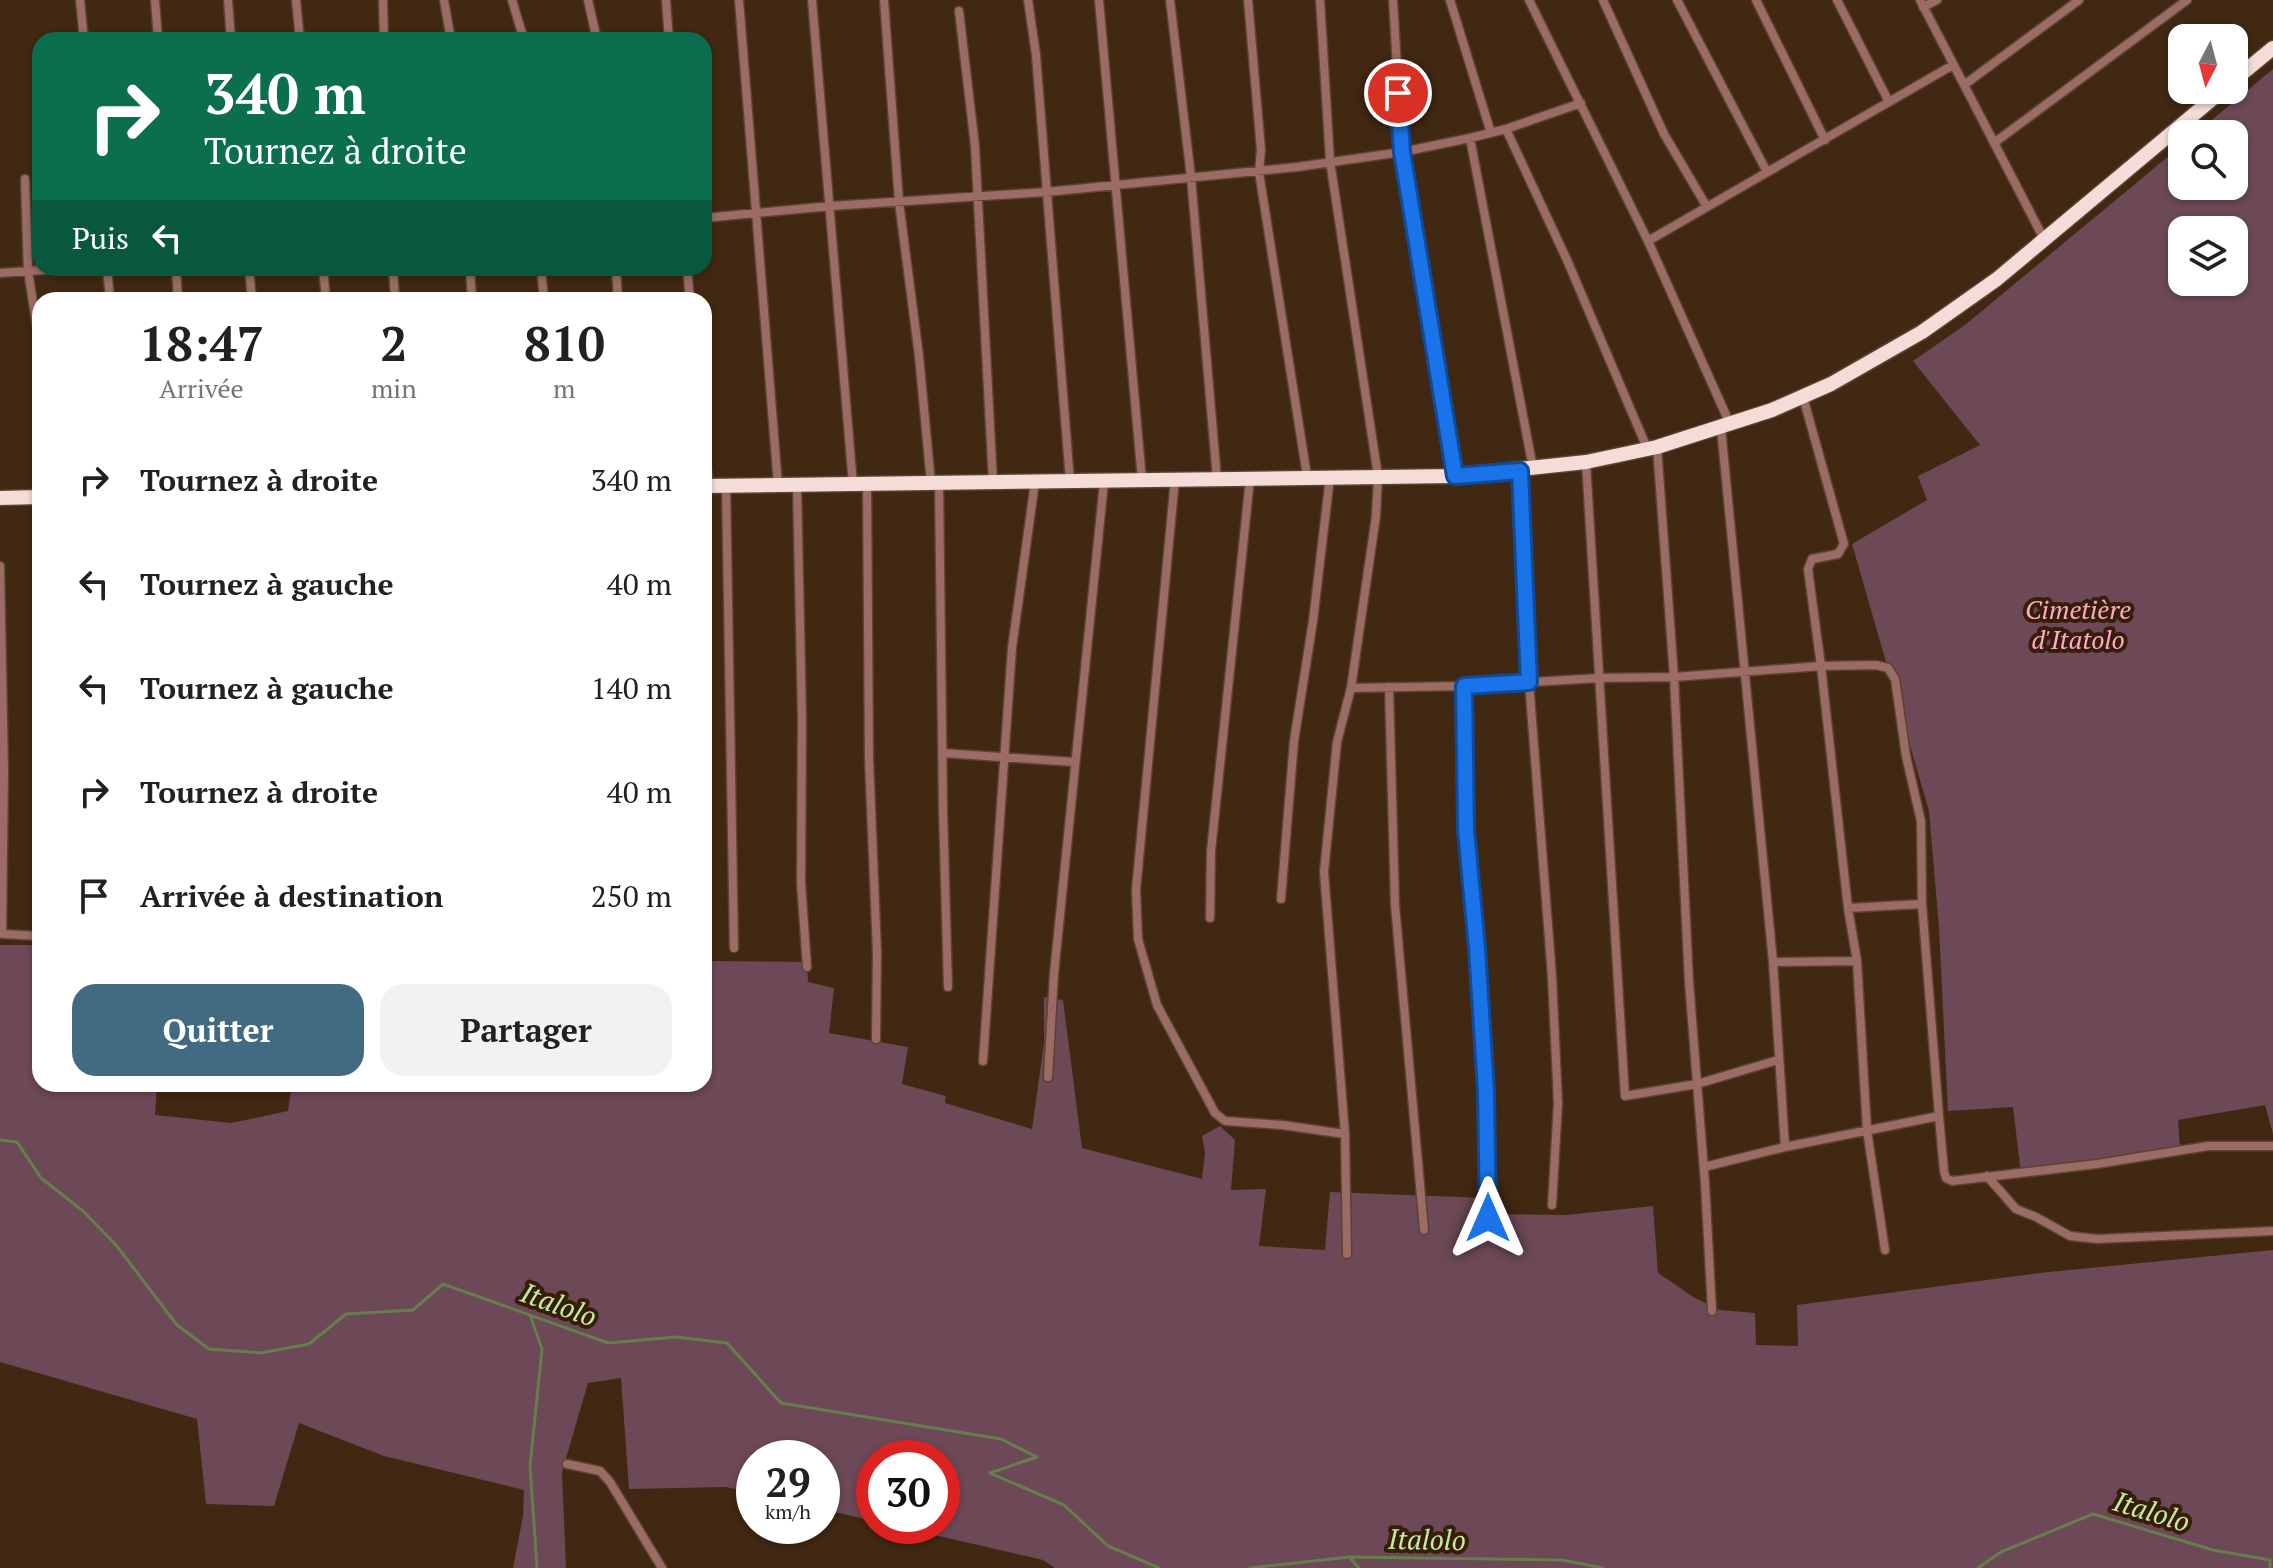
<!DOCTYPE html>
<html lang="fr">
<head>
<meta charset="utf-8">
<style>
  :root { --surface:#fff; --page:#f2f2f2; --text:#202124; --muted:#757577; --accent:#426a81 }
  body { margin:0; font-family:"PT Serif",serif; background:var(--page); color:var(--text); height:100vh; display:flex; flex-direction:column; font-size:30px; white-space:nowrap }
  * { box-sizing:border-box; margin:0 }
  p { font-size:26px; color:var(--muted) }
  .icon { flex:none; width:44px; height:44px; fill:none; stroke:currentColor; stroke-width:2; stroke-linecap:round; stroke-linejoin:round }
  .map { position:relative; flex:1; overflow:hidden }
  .details { position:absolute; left:32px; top:292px; width:680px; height:800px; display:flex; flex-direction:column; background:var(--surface); border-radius:24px; box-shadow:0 2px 6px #0004 }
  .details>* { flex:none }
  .guide { position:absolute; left:32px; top:32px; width:680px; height:244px; border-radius:24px; box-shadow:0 2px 6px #0004; background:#0b6e4f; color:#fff; overflow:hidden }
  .needle { width:52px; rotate:186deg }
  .controls { position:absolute; left:2168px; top:24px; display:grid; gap:16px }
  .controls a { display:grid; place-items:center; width:80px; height:80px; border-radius:16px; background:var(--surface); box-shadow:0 2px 6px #0004; font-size:40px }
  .speed { position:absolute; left:736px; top:1440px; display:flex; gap:16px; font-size:40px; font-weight:700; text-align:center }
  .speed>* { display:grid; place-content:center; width:104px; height:104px; border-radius:50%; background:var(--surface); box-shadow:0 2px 6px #0004; line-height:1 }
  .speed small { font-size:20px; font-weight:400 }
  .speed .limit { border:12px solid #d22; background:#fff; color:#111 }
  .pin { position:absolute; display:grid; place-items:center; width:68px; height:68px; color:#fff; margin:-34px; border:4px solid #fff; border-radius:50%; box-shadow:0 2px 8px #0007 }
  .me { position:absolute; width:88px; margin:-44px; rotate:0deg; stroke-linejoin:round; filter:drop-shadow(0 0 6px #0008) }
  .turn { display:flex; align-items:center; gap:28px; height:168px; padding:0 40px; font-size:36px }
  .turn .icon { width:104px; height:104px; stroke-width:2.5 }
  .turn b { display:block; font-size:56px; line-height:68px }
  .then { display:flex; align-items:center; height:76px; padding:0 40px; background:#0003; gap:16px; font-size:30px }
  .eta { display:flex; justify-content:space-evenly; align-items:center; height:136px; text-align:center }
  .eta b { font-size:48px; font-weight:700; line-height:56px }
  .action { display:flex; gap:16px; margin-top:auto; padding:16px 40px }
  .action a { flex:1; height:92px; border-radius:24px; background:var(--accent); color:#fff; font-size:32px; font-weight:700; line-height:92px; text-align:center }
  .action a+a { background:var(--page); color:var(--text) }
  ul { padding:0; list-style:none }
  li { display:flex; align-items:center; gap:24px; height:104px; padding:0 40px }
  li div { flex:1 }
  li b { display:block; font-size:30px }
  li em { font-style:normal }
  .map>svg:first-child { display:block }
</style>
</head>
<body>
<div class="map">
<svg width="2273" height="1568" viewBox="0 0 2273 1568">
  <rect width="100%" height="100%" fill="#402812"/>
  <path fill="#6d4857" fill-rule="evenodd" d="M2273,69V1134L2265,1105L2178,1120L2180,1148L2021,1174L2013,1107L1948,1111L1939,928L1929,811L1852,544L1927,500L1918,476L1980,445L1913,361L1965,325L2182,145V186H2234V134H2195ZM2182,230H2234V282H2182Z
    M0,945H40V1084H157L155,1115L231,1123L288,1111L292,1084H704V961L807,962L808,982L834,988L829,1033L908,1047L902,1084L946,1096L945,1103L1032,1129L1044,1043V997L1063,1000L1082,1148L1202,1179L1205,1152L1202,1136L1220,1126L1235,1140L1231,1190L1266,1189L1259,1246L1325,1250L1330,1192L1484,1198L1487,1214L1566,1215L1653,1206L1658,1273L1695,1298L1720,1310L1755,1313L1756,1345L1798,1346L1797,1305L2039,1273L2273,1250V1568H1055L1043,1560L896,1526H942V1458H874V1521L822,1509V1458H754V1493L726,1487L629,1489L621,1378L588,1383L562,1472L566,1568H513L523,1516L524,1490L384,1456L299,1423L274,1506L206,1504L197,1419L0,1362Z"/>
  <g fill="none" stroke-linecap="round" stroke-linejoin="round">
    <path stroke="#657e4c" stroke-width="3" d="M0,1140L17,1142L41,1178L83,1211L116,1245L177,1325L209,1349L261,1353L309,1344L346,1314L413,1310L443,1284L608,1343L676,1337L727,1343L781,1403L1001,1439L1037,1457L990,1473L1064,1505L1108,1546L1159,1568
      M530,1315L542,1349L530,1466L537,1568
      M1351,1559L1359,1568
      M1250,1568L1350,1557L1562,1560L1603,1568
      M1978,1568L2001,1552L2093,1514L2213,1550L2270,1560V1568"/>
    <g stroke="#5a442f" stroke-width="11">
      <path id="street" d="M80,0L84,40
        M155,0L158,40
        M228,0L231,40
        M296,0L300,40
        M383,0L384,40
        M444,0L451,40
        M512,0L524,40
        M588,0L597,40
        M666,0L669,40
        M739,0L778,485
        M812,0L853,485
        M884,0L899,202L919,356L931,483
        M1028,0L1036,55L1070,481
        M1099,0L1142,480
        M1170,0L1191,177L1217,479
        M1248,0L1261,150L1259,172L1307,476
        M1320,0L1330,161L1378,476L1376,516L1351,688L1337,742L1324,872L1345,1134L1347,1254
        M1393,0L1402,152L1455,476
        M1450,0L1491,133
        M1529,0L1648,241L1730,424
        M1603,0L1664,134L1707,207
        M1677,0L1767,172
        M1756,0L1825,140
        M1837,0L1889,102
        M1920,0L2044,239
        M1923,7L1937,0
        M959,11L975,146L993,482
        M1964,85L2079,0
        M1506,129L1567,260L1647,448
        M1470,138L1533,468
        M1994,143L2187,0
        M25,179L28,271L40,347
        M704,218L831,206L1046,192L1297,167L1402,152L1470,138L1506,129L1581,103
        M1648,241L1953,65
        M107,268L110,300
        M176,268L178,300
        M249,268L252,300
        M323,268L326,300
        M393,268L395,300
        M470,268L472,300
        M541,268L544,300
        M616,268L618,300
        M687,268L690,300
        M0,273L72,268
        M1803,397L1844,544L1838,554L1812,559L1808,569L1821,666L1848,908L1857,961L1867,1130L1885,1250
        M1721,428L1773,962L1785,1147
        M704,443L709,486
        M1657,447L1674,677L1689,982L1705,1183L1712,1311
        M1586,462L1625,1096L1697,1084L1778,1060
        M1520,471L1529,682L1552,977L1558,1103L1552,1205
        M1175,479L1136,890L1138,939L1157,1005L1215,1113L1225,1121L1282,1125L1345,1134
        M939,483L943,810L948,987
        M867,485L869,759L877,952L876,1039
        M726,486L734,948
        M797,486L802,718L801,883L807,967
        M0,566L4,771L2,934L40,936
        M1464,686L1466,830L1477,948L1488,1119V1218
        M1389,687L1395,905L1424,1230
        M1351,688L1464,686L1600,678L1674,677L1821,666L1876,665L1888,668L1895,679L1906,756L1921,821L1922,904L1939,1116
        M943,753L1074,762
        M1281,899L1294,741L1313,621L1330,477
        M1848,908L1922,904
        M1210,918L1211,851L1250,479
        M1773,962L1857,961
        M983,1061L1012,648L1035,482
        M1048,1077L1054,974L1104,482
        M1704,1167L1785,1147L1939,1116L1944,1171L1946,1178L1952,1181L2097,1164L2208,1146H2273
        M1987,1176L2016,1209L2036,1217L2070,1236L2097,1239L2273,1231
        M567,1464L600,1471L610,1482L662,1568"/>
    </g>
    <g stroke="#5a442f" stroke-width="17">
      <path id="highway" d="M2234,80L2273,48
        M704,486L1455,476L1586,462L1657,447L1772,410L1831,384L1922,332L1997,279L2223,90
        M0,498L40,497"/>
    </g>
    <use href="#street" stroke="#9b6b65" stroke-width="8"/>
    <use href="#highway" stroke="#f4dcd8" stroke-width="14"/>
  </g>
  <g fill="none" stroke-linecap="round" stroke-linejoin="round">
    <g stroke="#114b97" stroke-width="20">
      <path id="route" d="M1398,93L1402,152L1455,476L1520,471L1529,682L1464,686L1466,830L1477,948L1486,1091L1488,1218"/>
    </g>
    <use href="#route" stroke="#1a73e8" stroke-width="14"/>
  </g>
  <g text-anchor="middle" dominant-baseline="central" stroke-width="8" stroke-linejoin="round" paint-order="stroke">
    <g font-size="26" font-style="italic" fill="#fea9cc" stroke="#361e08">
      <text x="2078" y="609">Cimetière<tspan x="2078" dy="30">d'Itatolo</tspan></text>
    </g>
    <g font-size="28" font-style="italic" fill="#c3ea9e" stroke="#361e08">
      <text transform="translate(559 1304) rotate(20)">Italolo</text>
      <text transform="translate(2152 1511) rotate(17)">Italolo</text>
      <text transform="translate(1427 1539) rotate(1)">Italolo</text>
    </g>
  </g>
</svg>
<div class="controls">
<a><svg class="needle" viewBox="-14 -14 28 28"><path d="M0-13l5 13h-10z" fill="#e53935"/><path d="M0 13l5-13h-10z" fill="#757577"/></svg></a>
<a><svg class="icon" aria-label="search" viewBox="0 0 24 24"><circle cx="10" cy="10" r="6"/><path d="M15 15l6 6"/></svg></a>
<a><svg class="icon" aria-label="layers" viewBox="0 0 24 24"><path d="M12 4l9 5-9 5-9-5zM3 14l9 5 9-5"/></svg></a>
</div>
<div class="speed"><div>29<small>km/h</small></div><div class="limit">30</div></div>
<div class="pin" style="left:1398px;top:93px;background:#d93025"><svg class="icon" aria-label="arrive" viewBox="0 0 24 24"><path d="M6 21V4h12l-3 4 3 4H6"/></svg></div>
<svg class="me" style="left:1488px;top:1218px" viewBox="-20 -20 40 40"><path d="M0-17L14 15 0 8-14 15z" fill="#1a73e8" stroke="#fff" stroke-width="4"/></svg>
<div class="guide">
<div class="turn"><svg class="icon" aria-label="right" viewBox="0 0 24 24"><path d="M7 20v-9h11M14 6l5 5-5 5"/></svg><div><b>340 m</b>Tournez à droite</div></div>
<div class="then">Puis<svg class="icon" aria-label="left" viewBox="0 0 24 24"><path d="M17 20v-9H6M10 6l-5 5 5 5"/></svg></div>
</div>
<section class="details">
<div class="eta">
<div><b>18:47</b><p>Arrivée</p></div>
<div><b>2</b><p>min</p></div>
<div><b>810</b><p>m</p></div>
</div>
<ul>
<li><svg class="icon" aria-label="right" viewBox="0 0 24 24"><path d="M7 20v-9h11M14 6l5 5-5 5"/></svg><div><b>Tournez à droite</b></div><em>340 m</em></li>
<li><svg class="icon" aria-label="left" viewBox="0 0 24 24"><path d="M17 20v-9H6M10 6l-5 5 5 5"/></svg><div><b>Tournez à gauche</b></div><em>40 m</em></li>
<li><svg class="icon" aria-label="left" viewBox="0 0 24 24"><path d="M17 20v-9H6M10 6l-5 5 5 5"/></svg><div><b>Tournez à gauche</b></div><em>140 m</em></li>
<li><svg class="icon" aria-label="right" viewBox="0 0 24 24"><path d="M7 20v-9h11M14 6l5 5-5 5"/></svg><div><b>Tournez à droite</b></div><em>40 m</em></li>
<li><svg class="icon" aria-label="arrive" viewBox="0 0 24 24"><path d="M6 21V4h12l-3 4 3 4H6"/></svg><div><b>Arrivée à destination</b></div><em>250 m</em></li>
</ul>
<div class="action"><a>Quitter</a><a>Partager</a></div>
</section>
</div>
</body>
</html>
